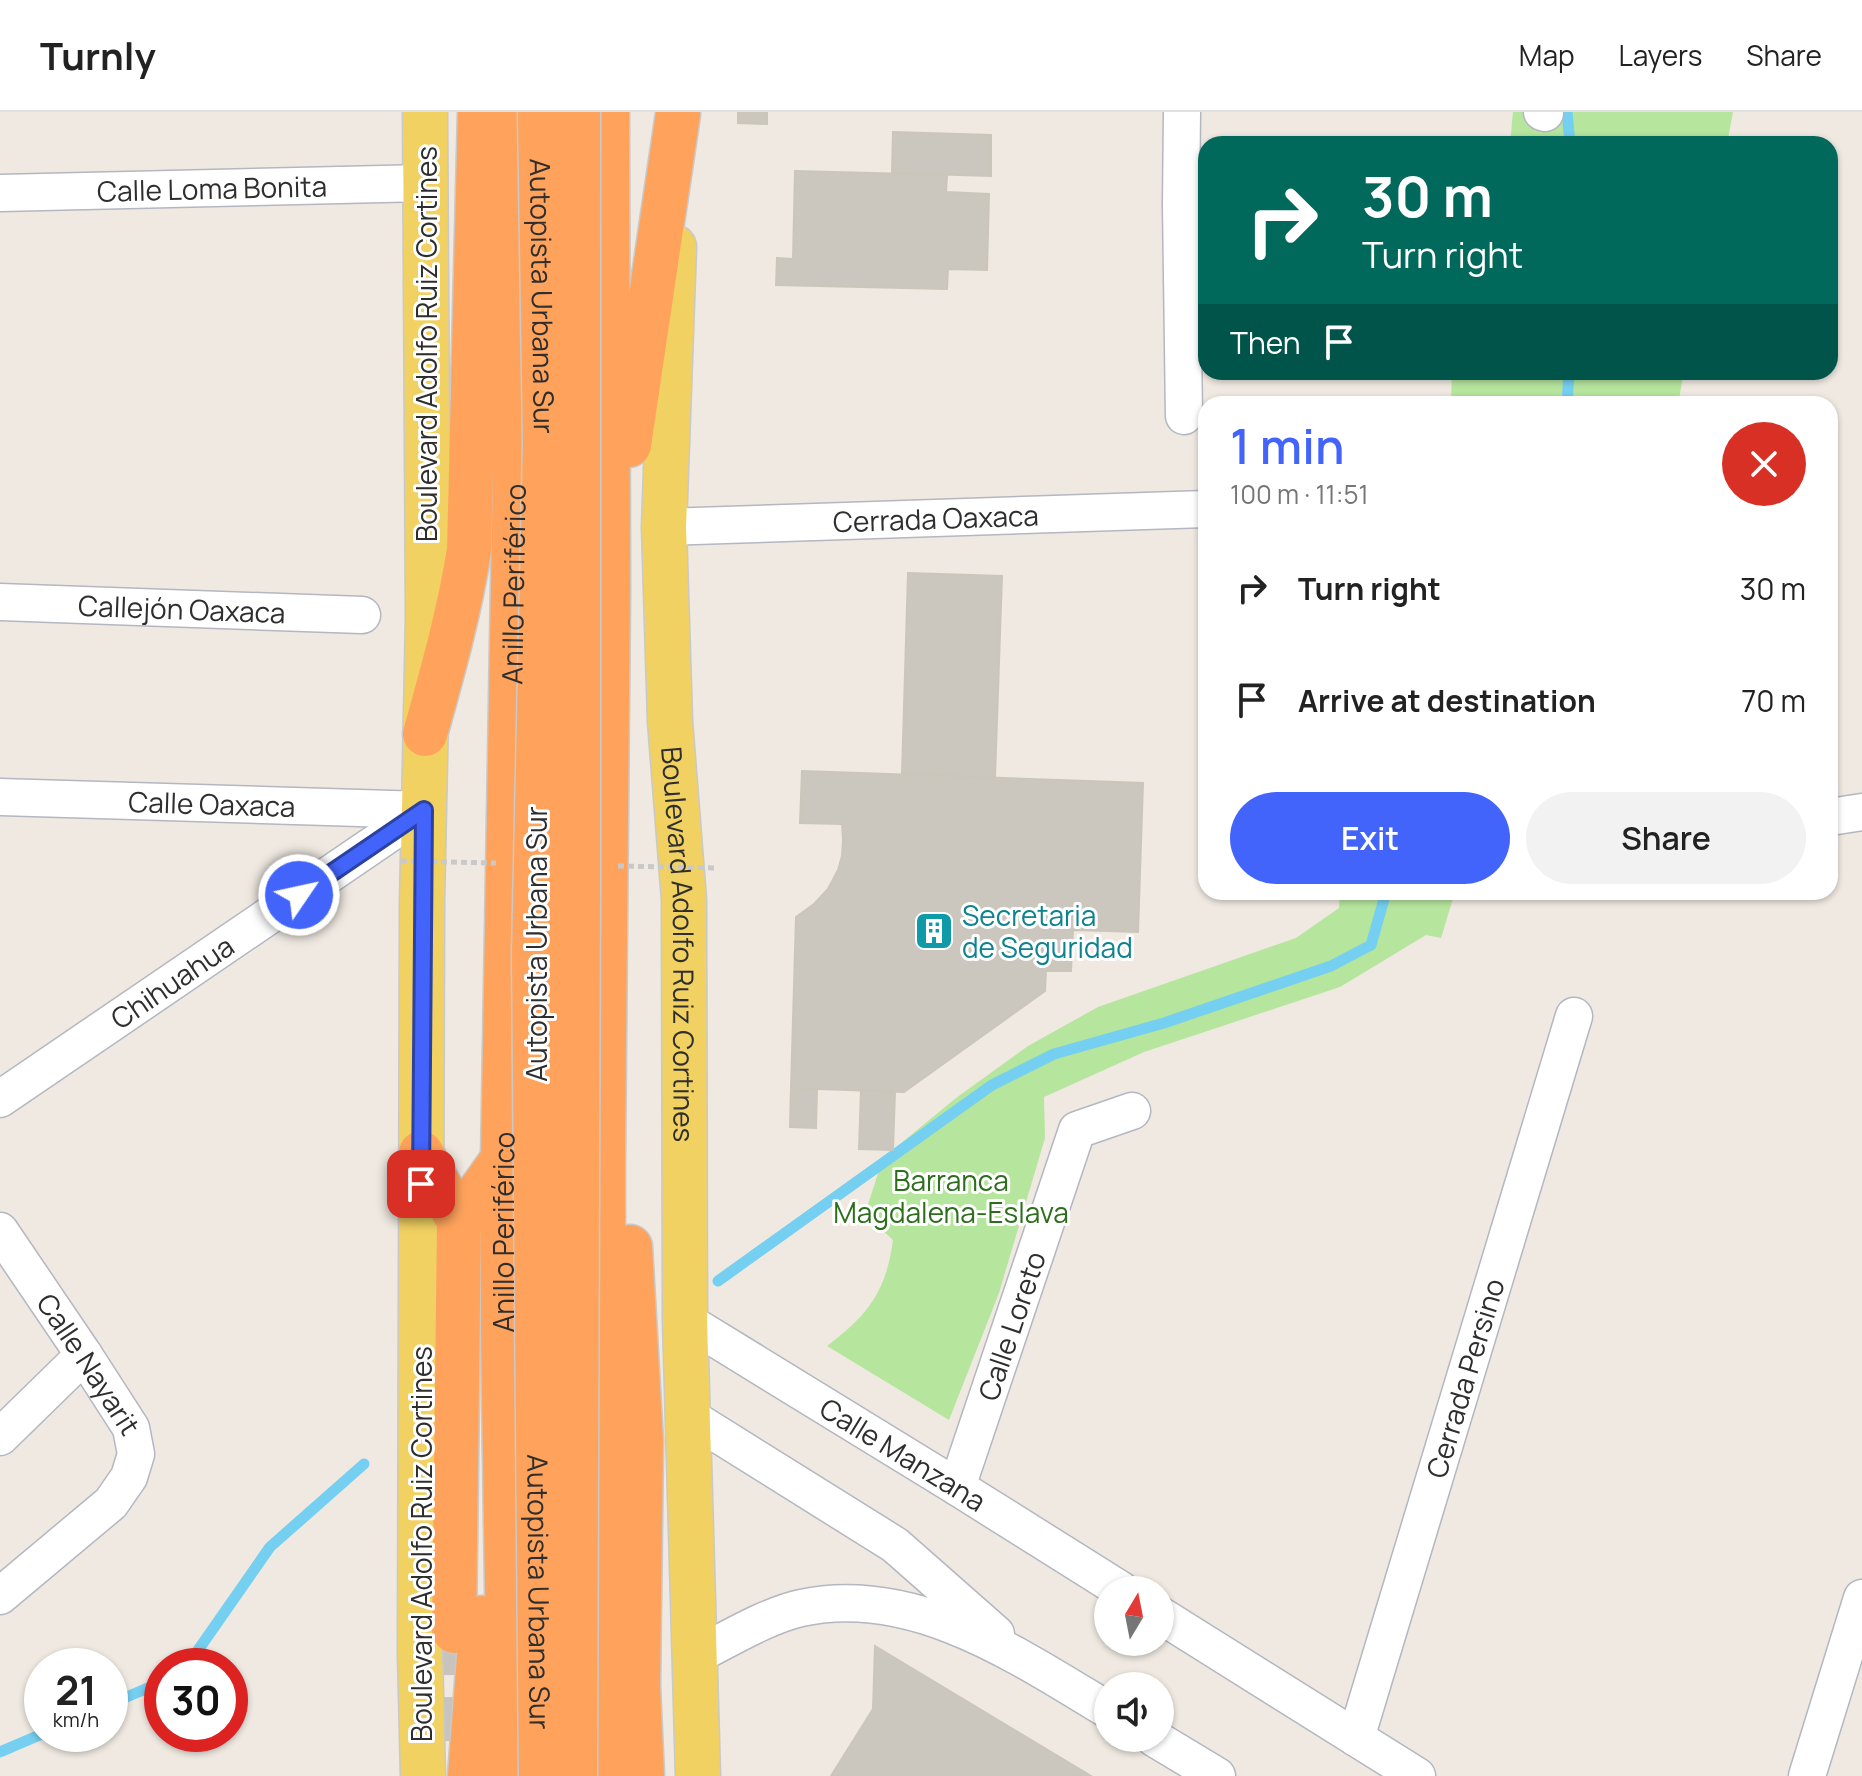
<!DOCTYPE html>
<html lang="en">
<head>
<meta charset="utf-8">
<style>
  :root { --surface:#fff; --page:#f2f2f2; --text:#222; --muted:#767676; --line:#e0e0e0; --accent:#4264fb }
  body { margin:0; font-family:Manrope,sans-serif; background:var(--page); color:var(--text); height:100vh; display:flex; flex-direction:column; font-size:30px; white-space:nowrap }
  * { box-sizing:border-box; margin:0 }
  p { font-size:26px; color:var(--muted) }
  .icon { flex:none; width:44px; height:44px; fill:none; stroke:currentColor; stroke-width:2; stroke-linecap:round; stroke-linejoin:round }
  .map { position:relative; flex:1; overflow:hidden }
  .details { position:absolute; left:1198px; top:284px; width:640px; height:504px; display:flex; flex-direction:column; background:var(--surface); border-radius:24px; box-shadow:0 2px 6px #0004 }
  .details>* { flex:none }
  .top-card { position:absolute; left:1198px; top:24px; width:640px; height:244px; border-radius:24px; box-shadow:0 2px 6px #0004; background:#00695c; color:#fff; overflow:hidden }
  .needle { width:52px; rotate:10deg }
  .tools { position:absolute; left:1094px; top:1464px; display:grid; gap:16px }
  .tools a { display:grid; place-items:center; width:80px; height:80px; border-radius:50%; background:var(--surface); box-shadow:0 2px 6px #0004; font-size:40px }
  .speed { position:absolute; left:24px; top:1536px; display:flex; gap:16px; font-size:40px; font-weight:700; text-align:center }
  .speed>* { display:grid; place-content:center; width:104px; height:104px; border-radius:50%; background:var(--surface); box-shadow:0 2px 6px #0004; line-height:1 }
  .speed small { font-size:20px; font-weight:400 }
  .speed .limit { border:12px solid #d22; background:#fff; color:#111 }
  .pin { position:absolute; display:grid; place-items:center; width:68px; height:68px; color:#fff; margin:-34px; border-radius:16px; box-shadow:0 4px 12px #0006 }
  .me { position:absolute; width:88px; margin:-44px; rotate:56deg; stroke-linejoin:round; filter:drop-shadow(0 0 6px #0008) }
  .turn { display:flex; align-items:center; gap:28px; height:168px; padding:0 32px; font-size:36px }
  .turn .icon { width:104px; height:104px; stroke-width:2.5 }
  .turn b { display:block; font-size:56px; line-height:68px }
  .then { display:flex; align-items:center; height:76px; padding:0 32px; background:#0003; gap:16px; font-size:30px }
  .round { display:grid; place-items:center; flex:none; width:84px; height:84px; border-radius:42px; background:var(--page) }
  .summary { display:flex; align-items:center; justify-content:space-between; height:136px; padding:0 32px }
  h1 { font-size:48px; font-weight:600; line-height:60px; color:var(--accent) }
  .cta { display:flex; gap:16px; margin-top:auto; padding:16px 32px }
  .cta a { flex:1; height:92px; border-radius:48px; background:var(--accent); color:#fff; font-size:32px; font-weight:600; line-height:92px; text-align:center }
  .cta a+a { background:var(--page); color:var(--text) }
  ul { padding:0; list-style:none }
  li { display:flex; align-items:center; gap:24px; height:112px; padding:0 32px }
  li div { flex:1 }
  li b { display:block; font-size:30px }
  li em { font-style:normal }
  header { display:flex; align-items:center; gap:48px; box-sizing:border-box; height:112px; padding:0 40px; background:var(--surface); border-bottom:2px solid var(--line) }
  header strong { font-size:38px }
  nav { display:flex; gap:44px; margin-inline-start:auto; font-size:28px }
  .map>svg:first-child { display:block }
</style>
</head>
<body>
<header>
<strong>Turnly</strong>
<nav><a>Map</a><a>Layers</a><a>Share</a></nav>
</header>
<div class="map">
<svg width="1862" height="1664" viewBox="0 0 1862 1664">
  <rect width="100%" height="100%" fill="#efe9e1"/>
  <path fill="#b6e59e" d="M1513,0H1733L1727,32H1510Z
    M1452,260H1684L1678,292H1451Z
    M1340,780H1455L1441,826L1426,823L1340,875L1144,940L1044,985L1045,1026L999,1181L949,1308L827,1234C868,1203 886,1180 893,1128L865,1102L883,1046L956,986L1028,934L1098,895L1296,826L1339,796Z"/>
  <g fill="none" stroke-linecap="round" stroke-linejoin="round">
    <path stroke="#75cff0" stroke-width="11" d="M1567,0L1570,32
      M1567,292L1569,260
      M718,1169L992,973L1054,942L1164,911L1331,854L1371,833L1386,780
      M187,1554L270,1435L364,1352
      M110,1592L162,1570
      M0,1640L42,1622"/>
  </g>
  <path fill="#cbc7bf" stroke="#cbc5ba" stroke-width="2" d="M738,0H767V12L738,11Z
    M893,20L991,23V64L892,61Z
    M795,59L947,63L946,80L989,82L987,158L948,157L947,177L776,173L777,146L793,147Z
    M908,461L1002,464L995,665L902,662Z
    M802,659L1143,671L1138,820L1073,818L1071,859H1046L1045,879L904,980L791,976L796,805L814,792L828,777L838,758L842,744L843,728L842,712L800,711Z
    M791,976L817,977L816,1016L790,1015Z
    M861,978L895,979L893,1038L859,1037Z
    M875,1534L1091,1664H831L873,1597Z"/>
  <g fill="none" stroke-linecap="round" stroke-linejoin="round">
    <path stroke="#c8c4bd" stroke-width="44" stroke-dasharray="44 22" stroke-linecap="butt" d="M454,1519L455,1637"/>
    <g stroke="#b4b7c1" stroke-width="39">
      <g id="minor">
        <path d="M1182,0L1181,93L1184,304"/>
        <path d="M1542,0L1545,1"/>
        <path id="s1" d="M0,81L425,71"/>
        <path id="s2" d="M664,415L1206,397"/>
        <path id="s3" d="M0,490L362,503"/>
        <path id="s4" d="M0,685L424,698"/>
        <path d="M1830,705L1862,700"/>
        <path id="s5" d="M0,987L424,698"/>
        <path id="s6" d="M0,1119L84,1243L131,1316L136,1342L129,1365L111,1391L0,1484"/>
        <path id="s7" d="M685,1208L957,1375L1121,1478"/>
        <path d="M687,1303L895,1433L996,1522"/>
        <path d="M0,1325L84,1243"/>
        <path id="s8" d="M957,1375L1077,1018L1132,999"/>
        <path d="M1160,1503L1417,1664"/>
        <path d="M695,1544C727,1528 766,1504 801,1496C913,1472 1017,1543 1108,1598"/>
        <path d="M1154,1626L1217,1664"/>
        <path id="s9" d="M1356,1626L1574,904"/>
        <path d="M1807,1664L1862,1486"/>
      </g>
    </g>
    <g stroke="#c9c9c9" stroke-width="47">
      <g id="major">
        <path id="s10" d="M674,135L664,415L670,609L684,788L685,1208L698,1664"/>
        <path d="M423,1664L420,1542L422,792L428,505L425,0"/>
      </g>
    </g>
    <g stroke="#c9c9c9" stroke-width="47">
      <g id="highway">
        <path d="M629,333L678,2"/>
        <path d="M425,622C442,561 459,501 469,438L480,0"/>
        <path d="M421,1041L459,1109"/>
        <path d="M630,1135L641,1329L638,1575L642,1664"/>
        <path d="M454,1519L459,1109L503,1047"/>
        <path d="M470,1664L482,1506"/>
        <path id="s11" d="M510,1664L503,1220V1047L515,357V0"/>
        <path d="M603,1664V1044L608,478L607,0"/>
      </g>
    </g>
    <use href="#minor" stroke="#fff" stroke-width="36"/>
    <use href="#major" stroke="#f2d163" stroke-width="44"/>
    <use href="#highway" stroke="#ffa35c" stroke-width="44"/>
    <g stroke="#c9c9c9" stroke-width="47" stroke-linecap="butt">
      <g id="highway-bridge">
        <path id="s12" d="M540,0L545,331L534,843L541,1664"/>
        <path d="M575,1664L578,780V0"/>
      </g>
    </g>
    <path stroke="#c9c9c9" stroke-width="5" stroke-dasharray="6 4" stroke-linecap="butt" d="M401,749L496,751
      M618,754L717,756"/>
    <use href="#highway-bridge" stroke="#ffa35c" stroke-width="44"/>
  </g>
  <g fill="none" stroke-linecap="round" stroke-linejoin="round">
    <g stroke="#2b41a3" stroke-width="20">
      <path id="route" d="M299,783L424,698L421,1072"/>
    </g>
    <use href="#route" stroke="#4264fb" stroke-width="14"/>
  </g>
  <defs>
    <g id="building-square" transform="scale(2)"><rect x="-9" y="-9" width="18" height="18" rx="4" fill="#0f9aa8" stroke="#fff"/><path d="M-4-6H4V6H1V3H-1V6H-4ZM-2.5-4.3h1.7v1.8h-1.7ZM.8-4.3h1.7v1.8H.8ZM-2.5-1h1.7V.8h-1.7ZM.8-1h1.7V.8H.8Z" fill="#fff"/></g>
  </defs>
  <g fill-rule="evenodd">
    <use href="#building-square" x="934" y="819"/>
  </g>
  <g text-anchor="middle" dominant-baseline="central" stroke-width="6" stroke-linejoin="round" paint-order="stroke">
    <g font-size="28" fill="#2e2e2e" stroke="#fff">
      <text stroke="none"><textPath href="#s1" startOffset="212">Calle Loma Bonita</textPath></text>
      <text stroke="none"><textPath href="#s12" startOffset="184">Autopista Urbana Sur</textPath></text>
      <text transform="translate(426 232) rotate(-90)">Boulevard Adolfo Ruiz Cortines</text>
      <text stroke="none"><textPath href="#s2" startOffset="272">Cerrada Oaxaca</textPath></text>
      <text stroke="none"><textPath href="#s11" startOffset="1192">Anillo Periférico</textPath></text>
      <text stroke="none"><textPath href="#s3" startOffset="182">Callejón Oaxaca</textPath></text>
      <text stroke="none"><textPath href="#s4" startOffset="212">Calle Oaxaca</textPath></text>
      <text transform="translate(536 832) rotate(-90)">Autopista Urbana Sur</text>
      <text stroke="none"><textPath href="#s10" startOffset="698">Boulevard Adolfo Ruiz Cortines</textPath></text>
      <text stroke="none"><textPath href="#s5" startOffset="208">Chihuahua</textPath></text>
      <text stroke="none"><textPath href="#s11" startOffset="544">Anillo Periférico</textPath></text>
      <text stroke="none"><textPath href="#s8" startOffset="170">Calle Loreto</textPath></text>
      <text stroke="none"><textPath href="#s6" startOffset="160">Calle Nayarit</textPath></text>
      <text stroke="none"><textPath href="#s9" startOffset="376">Cerrada Persino</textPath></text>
      <text stroke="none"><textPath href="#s7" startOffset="256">Calle Manzana</textPath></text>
      <text transform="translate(421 1432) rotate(-90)">Boulevard Adolfo Ruiz Cortines</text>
      <text stroke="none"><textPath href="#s12" startOffset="1480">Autopista Urbana Sur</textPath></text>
    </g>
    <g font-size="28" fill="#0d838f" stroke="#fff" text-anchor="start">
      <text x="962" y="803">Secretaria<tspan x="962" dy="32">de Seguridad</tspan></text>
    </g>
    <g font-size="28" fill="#2c6e1b" stroke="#fff">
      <text x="951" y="1068">Barranca<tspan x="951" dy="32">Magdalena-Eslava</tspan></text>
    </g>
  </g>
</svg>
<div class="tools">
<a><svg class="needle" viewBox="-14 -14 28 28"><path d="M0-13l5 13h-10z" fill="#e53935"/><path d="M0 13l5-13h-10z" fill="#767676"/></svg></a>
<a><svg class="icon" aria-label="sound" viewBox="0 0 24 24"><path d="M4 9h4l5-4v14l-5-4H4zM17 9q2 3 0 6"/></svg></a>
</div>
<div class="speed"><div>21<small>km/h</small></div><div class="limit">30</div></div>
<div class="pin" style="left:421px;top:1072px;background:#d93025"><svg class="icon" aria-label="arrive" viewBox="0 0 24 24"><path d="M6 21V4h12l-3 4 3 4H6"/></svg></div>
<svg class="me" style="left:299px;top:783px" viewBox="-20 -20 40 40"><circle r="17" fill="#4264fb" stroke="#fff" stroke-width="3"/><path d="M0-11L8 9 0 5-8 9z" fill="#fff"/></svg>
<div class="top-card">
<div class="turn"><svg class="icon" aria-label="right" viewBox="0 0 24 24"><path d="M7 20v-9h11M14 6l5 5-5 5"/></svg><div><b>30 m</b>Turn right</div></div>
<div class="then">Then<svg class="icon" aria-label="arrive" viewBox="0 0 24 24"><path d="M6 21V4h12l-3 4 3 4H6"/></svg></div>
</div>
<section class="details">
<div class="summary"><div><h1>1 min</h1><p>100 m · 11:51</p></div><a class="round" style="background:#d93025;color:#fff"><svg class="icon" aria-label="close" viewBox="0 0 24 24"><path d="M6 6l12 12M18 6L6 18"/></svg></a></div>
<ul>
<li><svg class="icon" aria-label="right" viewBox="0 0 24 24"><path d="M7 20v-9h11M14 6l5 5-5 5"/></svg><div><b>Turn right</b></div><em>30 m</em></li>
<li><svg class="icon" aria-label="arrive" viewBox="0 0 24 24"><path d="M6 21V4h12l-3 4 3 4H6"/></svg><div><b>Arrive at destination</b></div><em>70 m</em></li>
</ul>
<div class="cta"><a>Exit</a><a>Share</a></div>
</section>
</div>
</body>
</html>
